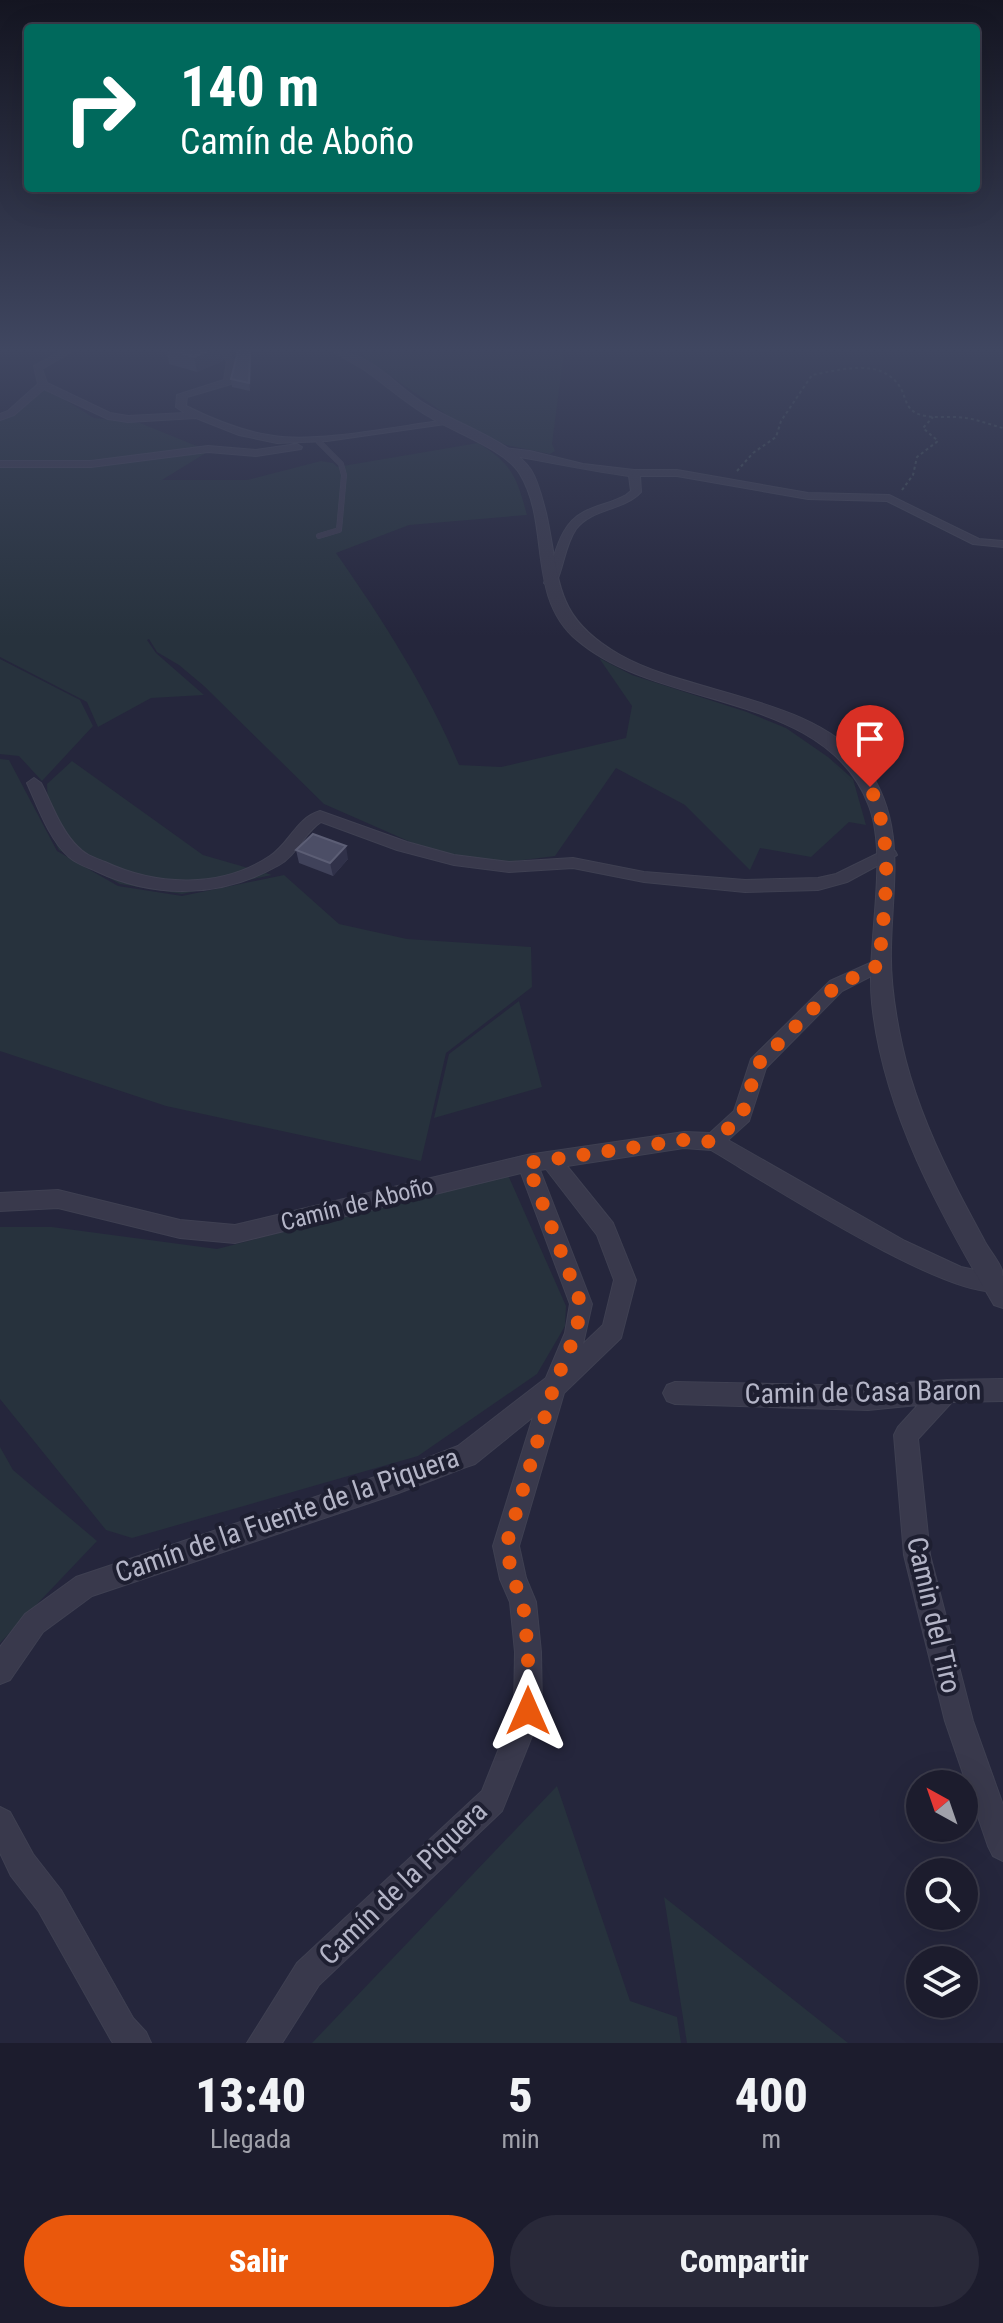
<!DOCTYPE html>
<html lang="es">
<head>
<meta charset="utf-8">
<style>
  :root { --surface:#1c1c2d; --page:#292939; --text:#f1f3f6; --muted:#a0a1aa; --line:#3a3a49; --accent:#ea580c }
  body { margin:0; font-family:"Roboto Condensed",sans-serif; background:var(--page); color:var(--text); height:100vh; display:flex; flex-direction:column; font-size:30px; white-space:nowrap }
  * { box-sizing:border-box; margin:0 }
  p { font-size:26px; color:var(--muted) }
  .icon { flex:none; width:44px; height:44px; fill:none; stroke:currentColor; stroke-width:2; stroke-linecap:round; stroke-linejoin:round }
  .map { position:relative; height:2043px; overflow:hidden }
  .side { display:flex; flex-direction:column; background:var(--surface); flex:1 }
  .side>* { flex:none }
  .hud { position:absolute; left:24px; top:24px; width:956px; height:168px; border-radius:8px; box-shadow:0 8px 32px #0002,0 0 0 2px var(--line); background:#00695c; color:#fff; overflow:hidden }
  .needle { width:52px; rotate:320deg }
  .controls { position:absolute; left:906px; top:1770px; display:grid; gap:16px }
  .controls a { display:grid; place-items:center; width:72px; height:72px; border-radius:50%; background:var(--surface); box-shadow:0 8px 32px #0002,0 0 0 2px var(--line); font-size:40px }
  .pin { position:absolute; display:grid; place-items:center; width:68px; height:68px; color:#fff; margin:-82px -34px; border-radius:50% 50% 50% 0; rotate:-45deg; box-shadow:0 0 8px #0007 }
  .pin .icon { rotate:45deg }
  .me { position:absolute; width:88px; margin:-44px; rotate:0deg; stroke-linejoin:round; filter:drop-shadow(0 0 6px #0008) }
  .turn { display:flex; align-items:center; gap:28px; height:168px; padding:0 24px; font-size:36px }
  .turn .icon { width:104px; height:104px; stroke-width:2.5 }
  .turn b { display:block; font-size:56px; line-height:68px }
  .eta { display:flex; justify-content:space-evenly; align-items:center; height:136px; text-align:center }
  .eta b { font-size:48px; font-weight:800; line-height:56px }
  .action { display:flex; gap:16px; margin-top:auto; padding:16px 24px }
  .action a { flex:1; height:92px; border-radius:48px; background:var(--accent); color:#fff; font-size:32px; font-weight:800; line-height:92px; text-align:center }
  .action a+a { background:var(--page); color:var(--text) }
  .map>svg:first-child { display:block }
</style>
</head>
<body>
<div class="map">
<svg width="1003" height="2043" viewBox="0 0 1003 2043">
  <rect width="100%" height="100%" fill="#25263c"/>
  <path fill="#27323d" d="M365,351H564L552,444L555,451L550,454L506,445L451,418L365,358Z
    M46,388L94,418L140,423L209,451L162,480H247L321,461L333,463L337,467L478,443C513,464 517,478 527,515L409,525L336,553C381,617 429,692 459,765L501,767L626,738L632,706L599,658L632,675L747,712L786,728L828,757L853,779L866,825L849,822L811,857L760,848L750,870L685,805L616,768L555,856L501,863L431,851L324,804L204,686L179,665L157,652L149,639L147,640L156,653L204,695L151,698L98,727L87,702L0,657V418Z
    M0,659L80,700L93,726L42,781L19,756L0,754Z
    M0,759L9,760L57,851L118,886L182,896L284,875L339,924L407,939L531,947L532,987L446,1053L421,1161L166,1106L0,1051Z
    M72,761L203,855L272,875L182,894L120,884L59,850L49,830L47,784Z
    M519,1001L542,1087L434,1118L449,1054Z
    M508,1175L566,1306L565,1326L537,1374L418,1456L132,1538L106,1530L0,1399V1227H52L217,1249Z
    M0,1447L13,1470L97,1541L0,1643Z
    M557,1786L630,2001L677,2017L681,2043H312Z
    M664,1897L848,2043H687Z"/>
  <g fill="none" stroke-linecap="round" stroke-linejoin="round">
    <g stroke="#3f4052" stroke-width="6">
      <path id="service" d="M319,442L341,464L344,475L339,530L319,536"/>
    </g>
    <g stroke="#3f4052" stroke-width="2">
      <path id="minor" d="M62,351H73L42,369L47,383L110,413L128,416L185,413L176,407L177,395L224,380L227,361L218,351H227L235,361L231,384L187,397L186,406C214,420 243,432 274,436C319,443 399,426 447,420L452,423L327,441L277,443L239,435L196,418L128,422L108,419L44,389L14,415L0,420V414L8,411L38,384L34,366Z
        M297,444L302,447L301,449L256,456L208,452L91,467H0V461H91L208,446L256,450Z
        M503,448L530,451L583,464L634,470H677L808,493L889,495L979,539L1003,541V547L973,544L887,501L808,499L677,476H640L641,492C623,511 592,508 576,529C565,545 564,566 556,583L550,587L544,583C556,558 557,526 584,512C597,505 612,503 626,495L631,491L629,476C585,470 543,461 499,453V449Z
        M34,778L41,783C52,804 61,831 78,847C85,855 95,858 105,862C156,886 221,889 270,856C290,843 296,818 320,811L407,842L454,855L509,862L573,858L644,872L745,880L818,878L836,874L883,851H895L897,855L847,882L818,890L745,892L644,882L573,868L509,872L454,865L397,850L321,822C304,833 297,855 279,865C221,898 155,899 96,871C87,867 77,864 69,857C49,839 38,807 27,783Z
        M879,959L885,961L888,965L885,969L842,991L766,1068L749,1121L728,1140L905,1241L961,1267L1003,1276V1290C957,1307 759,1178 711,1150L684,1148L567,1166L613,1223L636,1280L621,1338L564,1393L519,1546L526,1578L536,1602L541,1652L542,1711L502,1811L319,1985L282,2043H247L297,1963L482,1791L514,1711L515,1652L510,1602L500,1579L493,1546L533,1417L475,1464L466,1467L396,1494L92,1596L43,1632L10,1680L0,1684V1647L25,1614L76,1577L396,1470L458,1446L546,1378L565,1333L570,1304L521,1173L235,1243L180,1238L58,1208L0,1211V1193L58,1190L180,1220L235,1225L527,1155L684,1132L710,1133L734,1111L751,1059L830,981ZM546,1169L597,1235L614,1280L603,1325L583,1344L592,1304L540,1170Z
        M1003,1379V1401L952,1402L918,1439L930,1555L973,1721L1003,1805V1861L993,1856L988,1846L945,1721L904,1555L894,1435L898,1427L918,1405L868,1410L675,1404L667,1401L663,1393L667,1385L675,1382L868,1386L947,1380Z
        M0,1807L10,1812L33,1854L61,1890L133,2018L146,2032L151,2043H113L111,2040L39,1912L11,1876L0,1853Z"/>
    </g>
    <g stroke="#3f4052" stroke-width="2">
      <path id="tertiary" d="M333,351C366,351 391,380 416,398C448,422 509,438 531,470C539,483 542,499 546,513C561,581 552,616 620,655C691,695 815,697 866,766C907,823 892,884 891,948C890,981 895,1013 902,1045C912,1091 931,1137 952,1179C962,1200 974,1221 985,1242C990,1251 998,1260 1002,1270C1003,1280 1003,1297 1003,1308L994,1305C940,1213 883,1111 872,1003C866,943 889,859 869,806C826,690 659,711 577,640C526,597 551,525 520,474C505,449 453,432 428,416C406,403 387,386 366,371C355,364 343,358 333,351Z"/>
    </g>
    <path stroke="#404c55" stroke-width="2" stroke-dasharray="3 3" stroke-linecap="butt" d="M737,471L753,453L776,437L781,421L812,375C840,370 881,357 900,387C906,397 905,407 916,413C930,420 951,415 966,418C979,420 991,425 1003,428
      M902,490L913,475L917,457L938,441L923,428L933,417"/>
    <use href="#service" stroke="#39394c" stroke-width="5"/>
    <use href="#minor" fill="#39394c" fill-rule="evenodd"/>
    <use href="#tertiary" fill="#39394c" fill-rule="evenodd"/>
  </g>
  <path fill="#40425a" d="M167,351H221L223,361L197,372L169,364Z
    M238,351H251L250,391L232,387L231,379Z
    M296,850L348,859L333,876L299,863Z"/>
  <path fill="#303149" d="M207,351H221L223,361L197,372L194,357Z
    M250,351H251L250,391L249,383Z
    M346,846L348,859L333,876L330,863Z"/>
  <path fill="#4c4e66" stroke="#5c5e75" stroke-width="2" d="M176,351H207L194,357Z
    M238,351H250L249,383L231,379Z
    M313,834L346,846L330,863L296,850Z"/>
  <linearGradient id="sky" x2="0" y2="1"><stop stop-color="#141521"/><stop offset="0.55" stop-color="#404761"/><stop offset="1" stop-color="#404761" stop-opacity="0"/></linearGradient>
  <rect width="1003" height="637" fill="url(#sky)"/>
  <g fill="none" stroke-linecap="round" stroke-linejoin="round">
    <path stroke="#ea580c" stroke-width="14" stroke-dasharray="0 25.2" d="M528,1711V1652L523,1602L513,1579L506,1546L554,1386L576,1333L581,1304L527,1163L684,1140L714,1142L742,1115L758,1064L836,986L879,965C884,904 896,845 870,787"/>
  </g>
  <g text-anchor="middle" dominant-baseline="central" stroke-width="8" stroke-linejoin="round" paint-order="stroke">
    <g font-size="24" fill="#b4b5c7" stroke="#1e1f31">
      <text transform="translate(357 1204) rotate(-14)">Camín de Aboño</text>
    </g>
    <g font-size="28" fill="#b4b5c7" stroke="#1e1f31">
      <text transform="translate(863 1392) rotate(-1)">Camin de Casa Baron</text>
      <text transform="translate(287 1515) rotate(-19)">Camín de la Fuente de la Piquera</text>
      <text transform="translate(934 1615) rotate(77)">Camin del Tiro</text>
      <text transform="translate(403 1883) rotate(-44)">Camín de la Piquera</text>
    </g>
  </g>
</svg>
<div class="controls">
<a><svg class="needle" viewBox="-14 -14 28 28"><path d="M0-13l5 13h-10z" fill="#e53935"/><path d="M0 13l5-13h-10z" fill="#a0a1aa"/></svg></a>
<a><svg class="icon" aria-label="search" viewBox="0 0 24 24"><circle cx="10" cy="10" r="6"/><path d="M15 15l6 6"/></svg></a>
<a><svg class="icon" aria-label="layers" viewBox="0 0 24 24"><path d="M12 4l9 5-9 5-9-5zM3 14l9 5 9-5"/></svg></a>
</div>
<div class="pin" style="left:870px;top:787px;background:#d93025"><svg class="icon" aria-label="arrive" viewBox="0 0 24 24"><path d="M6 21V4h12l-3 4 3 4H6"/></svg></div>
<svg class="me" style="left:528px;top:1711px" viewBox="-20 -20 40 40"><path d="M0-17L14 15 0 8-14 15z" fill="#ea580c" stroke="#fff" stroke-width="4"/></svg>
<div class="hud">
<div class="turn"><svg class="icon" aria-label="right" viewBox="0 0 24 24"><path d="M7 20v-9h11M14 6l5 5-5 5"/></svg><div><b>140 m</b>Camín de Aboño</div></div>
</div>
</div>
<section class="side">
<div class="eta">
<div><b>13:40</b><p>Llegada</p></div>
<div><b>5</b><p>min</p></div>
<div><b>400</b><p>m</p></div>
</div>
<div class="action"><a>Salir</a><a>Compartir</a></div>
</section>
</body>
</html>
